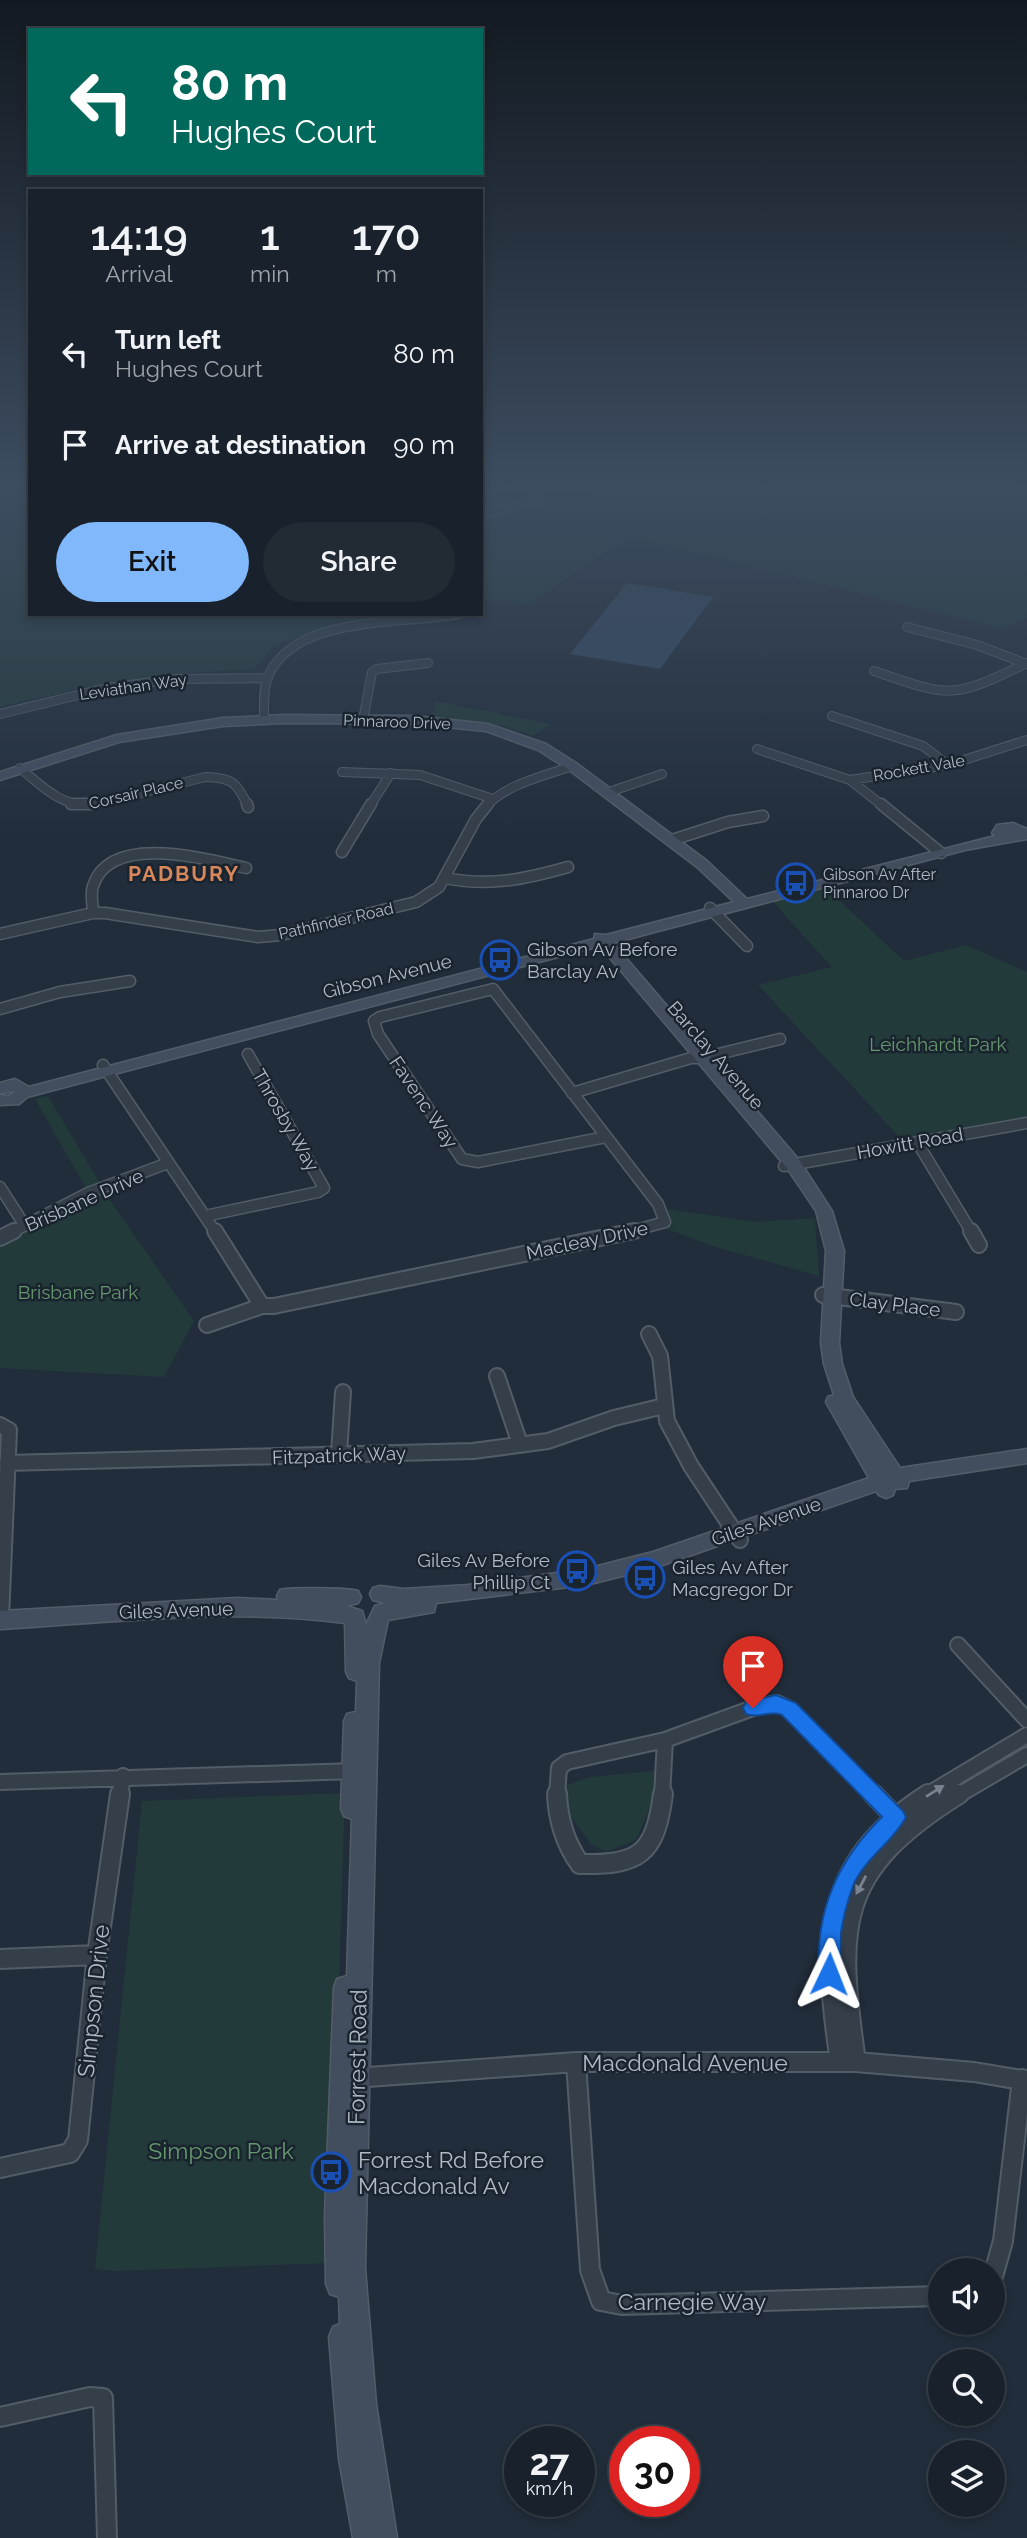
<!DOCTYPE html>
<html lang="en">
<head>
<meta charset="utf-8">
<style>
  :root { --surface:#19222c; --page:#222a34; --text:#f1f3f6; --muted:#9fa4a9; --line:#373f48; --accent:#80b8fb }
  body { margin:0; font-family:Raleway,sans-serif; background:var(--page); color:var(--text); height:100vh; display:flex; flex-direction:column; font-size:26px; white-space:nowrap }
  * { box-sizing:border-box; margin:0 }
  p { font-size:23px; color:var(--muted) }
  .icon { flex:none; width:38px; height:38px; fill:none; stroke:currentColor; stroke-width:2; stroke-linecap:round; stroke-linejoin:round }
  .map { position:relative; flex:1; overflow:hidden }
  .side { position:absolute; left:28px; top:189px; width:455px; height:427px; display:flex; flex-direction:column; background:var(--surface); border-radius:0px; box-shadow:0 4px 10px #0003,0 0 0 2px var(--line) }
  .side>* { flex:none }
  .banner { position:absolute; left:28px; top:28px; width:455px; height:147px; border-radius:0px; box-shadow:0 4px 10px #0003,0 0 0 2px var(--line); background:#00695c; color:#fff; overflow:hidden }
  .buttons { position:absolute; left:928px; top:2258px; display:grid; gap:14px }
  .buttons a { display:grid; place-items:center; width:77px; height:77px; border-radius:50%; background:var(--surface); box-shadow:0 4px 10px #0003,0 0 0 2px var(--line); font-size:35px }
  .speed { position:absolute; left:504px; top:2426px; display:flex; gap:14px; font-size:35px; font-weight:700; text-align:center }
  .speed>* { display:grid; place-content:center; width:91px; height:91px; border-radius:50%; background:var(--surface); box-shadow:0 4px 10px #0003,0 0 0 2px var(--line); line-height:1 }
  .speed small { font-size:18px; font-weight:400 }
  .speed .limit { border:10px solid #d22; background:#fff; color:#111 }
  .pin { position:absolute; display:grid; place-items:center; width:60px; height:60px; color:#fff; margin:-72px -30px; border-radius:50% 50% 50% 0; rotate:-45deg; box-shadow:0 0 7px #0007 }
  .pin .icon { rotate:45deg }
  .me { position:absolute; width:77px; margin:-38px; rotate:2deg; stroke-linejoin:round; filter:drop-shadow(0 0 5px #0008) }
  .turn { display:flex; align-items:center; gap:24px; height:147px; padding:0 28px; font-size:32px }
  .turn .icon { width:91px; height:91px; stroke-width:2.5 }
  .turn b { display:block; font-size:49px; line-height:60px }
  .eta { display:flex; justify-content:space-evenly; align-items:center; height:119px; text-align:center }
  .eta b { font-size:42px; font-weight:600; line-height:49px }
  .action { display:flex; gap:14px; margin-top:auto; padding:14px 28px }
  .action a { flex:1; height:80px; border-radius:42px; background:var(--accent); color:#111; font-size:28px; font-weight:600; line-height:80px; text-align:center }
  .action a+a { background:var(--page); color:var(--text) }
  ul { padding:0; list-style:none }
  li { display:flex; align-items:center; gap:21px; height:91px; padding:0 28px }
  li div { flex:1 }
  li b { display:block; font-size:26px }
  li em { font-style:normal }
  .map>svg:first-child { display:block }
</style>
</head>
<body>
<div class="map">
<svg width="1027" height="2538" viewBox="0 0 1027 2538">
  <rect width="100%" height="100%" fill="#212d3a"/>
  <path fill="#233a3b" d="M0,482H30V614H412L331,625L274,646L253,670C167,670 84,687 0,707Z
    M615,482H1027V618L1000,628L628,536L530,604L481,600V518L545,500C567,510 595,492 615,482Z
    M435,701L550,724L533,736L504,726L432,716Z
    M826,888L904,961L966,945L1027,972V1122L902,1140L758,985L832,967L772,901Z
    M48,1096L101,1185L87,1190L35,1099Z
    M105,1193L194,1321L164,1377L0,1368V1240L63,1205Z
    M660,1208L756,1222L815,1218L819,1276L712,1246L665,1228Z
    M654,1771L652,1803L636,1840L606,1852L591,1844L551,1791L590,1777Z
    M345,1793L330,2263L116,2271L95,2269L142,1801Z"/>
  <path fill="#344a62" d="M627,583L713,597L660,669L570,654Z"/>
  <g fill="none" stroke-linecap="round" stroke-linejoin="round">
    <g stroke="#525d68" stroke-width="10">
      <path id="street-far3" d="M481,515L539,499
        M907,627L977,645L1027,664
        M874,671C952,698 952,699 1027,663
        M0,714L107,688L175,679L268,678
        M832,716L923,746L948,765
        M264,719C264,706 263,689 268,676C296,614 402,625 459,614
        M363,720L372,672L377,669L428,663
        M757,749L850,780L883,806
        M20,768C43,787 61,807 93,805L205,777C233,778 236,782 248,806
        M342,772L420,775L493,799
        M850,780L948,765L1027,740
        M606,793L662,774
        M370,806L391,773
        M487,806C506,784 545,776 572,766"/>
    </g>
    <g stroke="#525d68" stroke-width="13">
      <path id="street-far2" d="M71,804H95
        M247,804L248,807
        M881,804L941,853
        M672,840L728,822L763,816
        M342,852L371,804
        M445,878C489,887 526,879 568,867
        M710,908L747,946
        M93,913C93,905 90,894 93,886C110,832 206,859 246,868
        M0,934L93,913H105L258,937L281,935L416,902L439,887L476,819L488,804
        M0,1009L60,992L130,981
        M103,1065L216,1233
        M572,1093L691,1058H702L780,1039
        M606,1137L478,1162L462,1159L378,1034L374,1021L380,1017L493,989L658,1204L665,1222L625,1233
        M917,1142L972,1233
        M784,1166L1027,1123
        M0,1187L25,1226
        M205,1216L318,1192L324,1188L248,1054
        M10,1233L88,1193L168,1163"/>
    </g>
    <g stroke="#525d68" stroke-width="18">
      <path id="street-far1" d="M215,1231L262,1306H274L634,1231
        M971,1231L979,1245
        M0,1238L14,1231
        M823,1295L956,1312
        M207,1325L262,1306
        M649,1334L660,1356L667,1421L691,1466L740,1540
        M497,1376L520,1444
        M0,1425L9,1430L1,1619
        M339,1454L343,1392
        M7,1463L473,1451L548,1441L614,1418L664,1406
        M958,1645L1027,1720
        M665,1740L753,1708L777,1703L789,1709L874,1796
        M0,1782L356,1771
        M120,1796L123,1776
        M557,1796L559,1768L567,1762L665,1740
        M662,1796L665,1740
        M925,1796L1027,1735
        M957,1796L1027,1755"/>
    </g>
    <g stroke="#525d68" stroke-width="22">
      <path id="street" d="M557,1794C558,1820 565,1843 580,1864C639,1865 655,1855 663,1794
        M873,1794L906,1828
        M0,1959L97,1955
        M576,2062L590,2270L601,2301L622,2305L940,2296
        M840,2062C823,1947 818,1864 928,1794
        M856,2062C837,1926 834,1872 959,1794
        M354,2078L576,2062H856L974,2072L1027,2081
        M0,2168L70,2153L78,2140L97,1955L120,1794
        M992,2280L1003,2241L1022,2079
        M0,2417L90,2397L103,2398L107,2538"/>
    </g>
    <g stroke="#525d68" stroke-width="3">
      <path id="secondary" d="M284,715L415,716L488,724L546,744L576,763L707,861L747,899L995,836L992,833L997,825L1013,823L1027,829V839L965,850L613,943L799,1160L832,1211L844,1251L839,1343L842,1364L853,1397L900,1468L1027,1449V1463L909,1481L907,1488L895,1489L893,1495L886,1498L879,1495L876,1491L654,1568L586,1585L436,1603L434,1612L388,1620L379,1663L365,2268L376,2404L397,2538H353L339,2459L329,2337L333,2327L340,2324L339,2297L330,2294L326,2284L325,2216L334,1987L337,1979L347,1976L352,1819L344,1816L341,1809L344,1721L347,1714L356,1712L357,1681L349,1678L346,1672L345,1623C231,1608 114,1622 0,1629V1611L238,1598L278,1600L277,1596L280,1590C288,1587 350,1588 358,1591L361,1597L358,1603L347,1606L362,1611L366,1625L375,1606L385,1603L373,1600L370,1594L373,1588L380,1586L404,1589L468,1585L586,1569L653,1552L869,1478L826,1402L828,1397L834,1395L824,1364L821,1343L826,1251L816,1211L787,1168L600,946L27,1097L19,1104L0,1105V1095L9,1096L15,1091L0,1093V1083L15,1079L29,1087L594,939L595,934L606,935L734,902L697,867L568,769L538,750L486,731L415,724L284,723L223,726L119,742L0,780V772L117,735L223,718Z"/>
    </g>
    <use href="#street-far3" stroke="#343f4a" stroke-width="8"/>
    <use href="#street-far2" stroke="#343f4a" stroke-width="10"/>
    <use href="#street-far1" stroke="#343f4a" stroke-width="14"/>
    <use href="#street" stroke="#343f4a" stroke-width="18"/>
    <use href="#secondary" fill="#424e5e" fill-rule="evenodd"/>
  </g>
  <defs><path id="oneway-solid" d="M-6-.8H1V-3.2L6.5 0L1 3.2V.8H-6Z" transform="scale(1.75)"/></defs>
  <g fill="#78838f">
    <use href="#oneway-solid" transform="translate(935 1791) rotate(-32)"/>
    <use href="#oneway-solid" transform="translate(861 1885) rotate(118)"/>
  </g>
  <linearGradient id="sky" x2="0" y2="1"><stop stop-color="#121920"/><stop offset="0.58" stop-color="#3d4c60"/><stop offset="1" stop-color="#3d4c60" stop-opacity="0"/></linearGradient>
  <rect width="1027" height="838" fill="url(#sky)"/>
  <path fill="#1a73e8" stroke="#114b97" stroke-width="2" d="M776,1695L796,1703L903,1811L906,1817C895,1840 864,1859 853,1886C848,1900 843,1919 841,1933C840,1949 843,1967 837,1982L829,1985L821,1982C817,1971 818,1961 819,1950C821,1897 844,1854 882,1817L782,1715C770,1710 758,1719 746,1714L743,1708L746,1702Z"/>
  <defs>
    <g id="bus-ring" transform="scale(2.0125)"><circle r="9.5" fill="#1a242f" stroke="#1a4fb4" stroke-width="1.5"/><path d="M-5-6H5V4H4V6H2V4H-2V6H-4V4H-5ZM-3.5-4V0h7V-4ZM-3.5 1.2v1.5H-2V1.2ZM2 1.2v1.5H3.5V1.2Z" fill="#1a4fb4"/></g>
  </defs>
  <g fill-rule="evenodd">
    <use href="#bus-ring" x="796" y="883"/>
    <use href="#bus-ring" x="500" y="960"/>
    <use href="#bus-ring" x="577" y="1571"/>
    <use href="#bus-ring" x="645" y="1578"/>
    <use href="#bus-ring" x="331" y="2172"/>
  </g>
  <g text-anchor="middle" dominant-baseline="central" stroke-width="5" stroke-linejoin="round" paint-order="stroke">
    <g font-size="16" fill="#afbac7" stroke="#1a242f">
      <text transform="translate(133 687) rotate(-8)">Leviathan Way</text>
      <text transform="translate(397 722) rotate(2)">Pinnaroo Drive</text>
      <text transform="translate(919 768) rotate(-10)">Rockett Vale</text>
      <text transform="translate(136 793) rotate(-13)">Corsair Place</text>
      <text transform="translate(336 921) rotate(-13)">Pathfinder Road</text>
    </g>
    <g font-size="16" fill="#afbac7" stroke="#1a242f" text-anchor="start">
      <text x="823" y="874">Gibson Av After<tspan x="823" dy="18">Pinnaroo Dr</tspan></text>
    </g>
    <g font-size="19" fill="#afbac7" stroke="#1a242f" text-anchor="start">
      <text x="527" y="949">Gibson Av Before<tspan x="527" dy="22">Barclay Av</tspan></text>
      <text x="550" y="1560" text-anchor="end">Giles Av Before<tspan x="550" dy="22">Phillip Ct</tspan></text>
      <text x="672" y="1567">Giles Av After<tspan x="672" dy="22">Macgregor Dr</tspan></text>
    </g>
    <g font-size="19" fill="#afbac7" stroke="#1a242f">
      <text transform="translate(387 976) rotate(-14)">Gibson Avenue</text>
      <text transform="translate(716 1055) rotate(49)">Barclay Avenue</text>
      <text transform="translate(424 1102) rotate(56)">Favenc Way</text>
      <text transform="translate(286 1120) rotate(60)">Throsby Way</text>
      <text transform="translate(910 1143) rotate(-10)">Howitt Road</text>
      <text transform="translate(84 1200) rotate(-24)">Brisbane Drive</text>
      <text transform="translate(587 1240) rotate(-12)">Macleay Drive</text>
      <text transform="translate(895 1304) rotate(7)">Clay Place</text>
      <text transform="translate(339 1455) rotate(-2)">Fitzpatrick Way</text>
      <text transform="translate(766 1521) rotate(-19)">Giles Avenue</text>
      <text transform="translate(176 1610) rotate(-2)">Giles Avenue</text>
    </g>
    <g font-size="19" fill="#66986e" stroke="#1a242f">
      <text x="938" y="1044">Leichhardt Park</text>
      <text x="78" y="1292">Brisbane Park</text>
    </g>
    <g font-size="21" font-weight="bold" letter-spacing="2" fill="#d7875a" stroke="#1a242f">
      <text x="184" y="873">PADBURY</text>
    </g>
    <g font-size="23" fill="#afbac7" stroke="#1a242f">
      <text transform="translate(93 2001) rotate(-84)">Simpson Drive</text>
      <text transform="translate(357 2057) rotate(-89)">Forrest Road</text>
      <text x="685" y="2062">Macdonald Avenue</text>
      <text x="692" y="2301">Carnegie Way</text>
    </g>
    <g font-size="23" fill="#66986e" stroke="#1a242f">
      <text x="221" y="2150">Simpson Park</text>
    </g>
    <g font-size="23" fill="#afbac7" stroke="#1a242f" text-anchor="start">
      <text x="358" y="2159">Forrest Rd Before<tspan x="358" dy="26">Macdonald Av</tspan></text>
    </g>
  </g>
</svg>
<div class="buttons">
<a><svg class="icon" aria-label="sound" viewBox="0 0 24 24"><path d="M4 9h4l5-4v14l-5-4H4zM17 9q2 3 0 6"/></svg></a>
<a><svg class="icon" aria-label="search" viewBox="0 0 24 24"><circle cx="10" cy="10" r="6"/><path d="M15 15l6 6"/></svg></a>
<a><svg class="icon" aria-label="layers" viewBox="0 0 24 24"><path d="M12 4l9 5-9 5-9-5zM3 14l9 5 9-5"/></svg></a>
</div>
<div class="speed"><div>27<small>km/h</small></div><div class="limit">30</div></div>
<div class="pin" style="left:753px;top:1708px;background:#d93025"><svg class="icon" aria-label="arrive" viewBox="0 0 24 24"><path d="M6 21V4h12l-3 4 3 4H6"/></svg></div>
<svg class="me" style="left:829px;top:1974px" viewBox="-20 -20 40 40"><path d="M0-17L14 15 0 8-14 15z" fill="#1a73e8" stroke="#fff" stroke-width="4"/></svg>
<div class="banner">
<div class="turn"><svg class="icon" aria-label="left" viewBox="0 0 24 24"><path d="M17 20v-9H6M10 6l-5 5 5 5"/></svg><div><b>80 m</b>Hughes Court</div></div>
</div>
<section class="side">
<div class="eta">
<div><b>14:19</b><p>Arrival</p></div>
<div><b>1</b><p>min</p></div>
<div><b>170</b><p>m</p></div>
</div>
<ul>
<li><svg class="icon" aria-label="left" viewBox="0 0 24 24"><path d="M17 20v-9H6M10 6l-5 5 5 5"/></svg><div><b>Turn left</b><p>Hughes Court</p></div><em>80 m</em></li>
<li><svg class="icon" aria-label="arrive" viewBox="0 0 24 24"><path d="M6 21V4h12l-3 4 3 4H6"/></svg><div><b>Arrive at destination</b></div><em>90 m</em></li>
</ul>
<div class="action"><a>Exit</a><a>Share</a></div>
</section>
</div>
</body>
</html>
